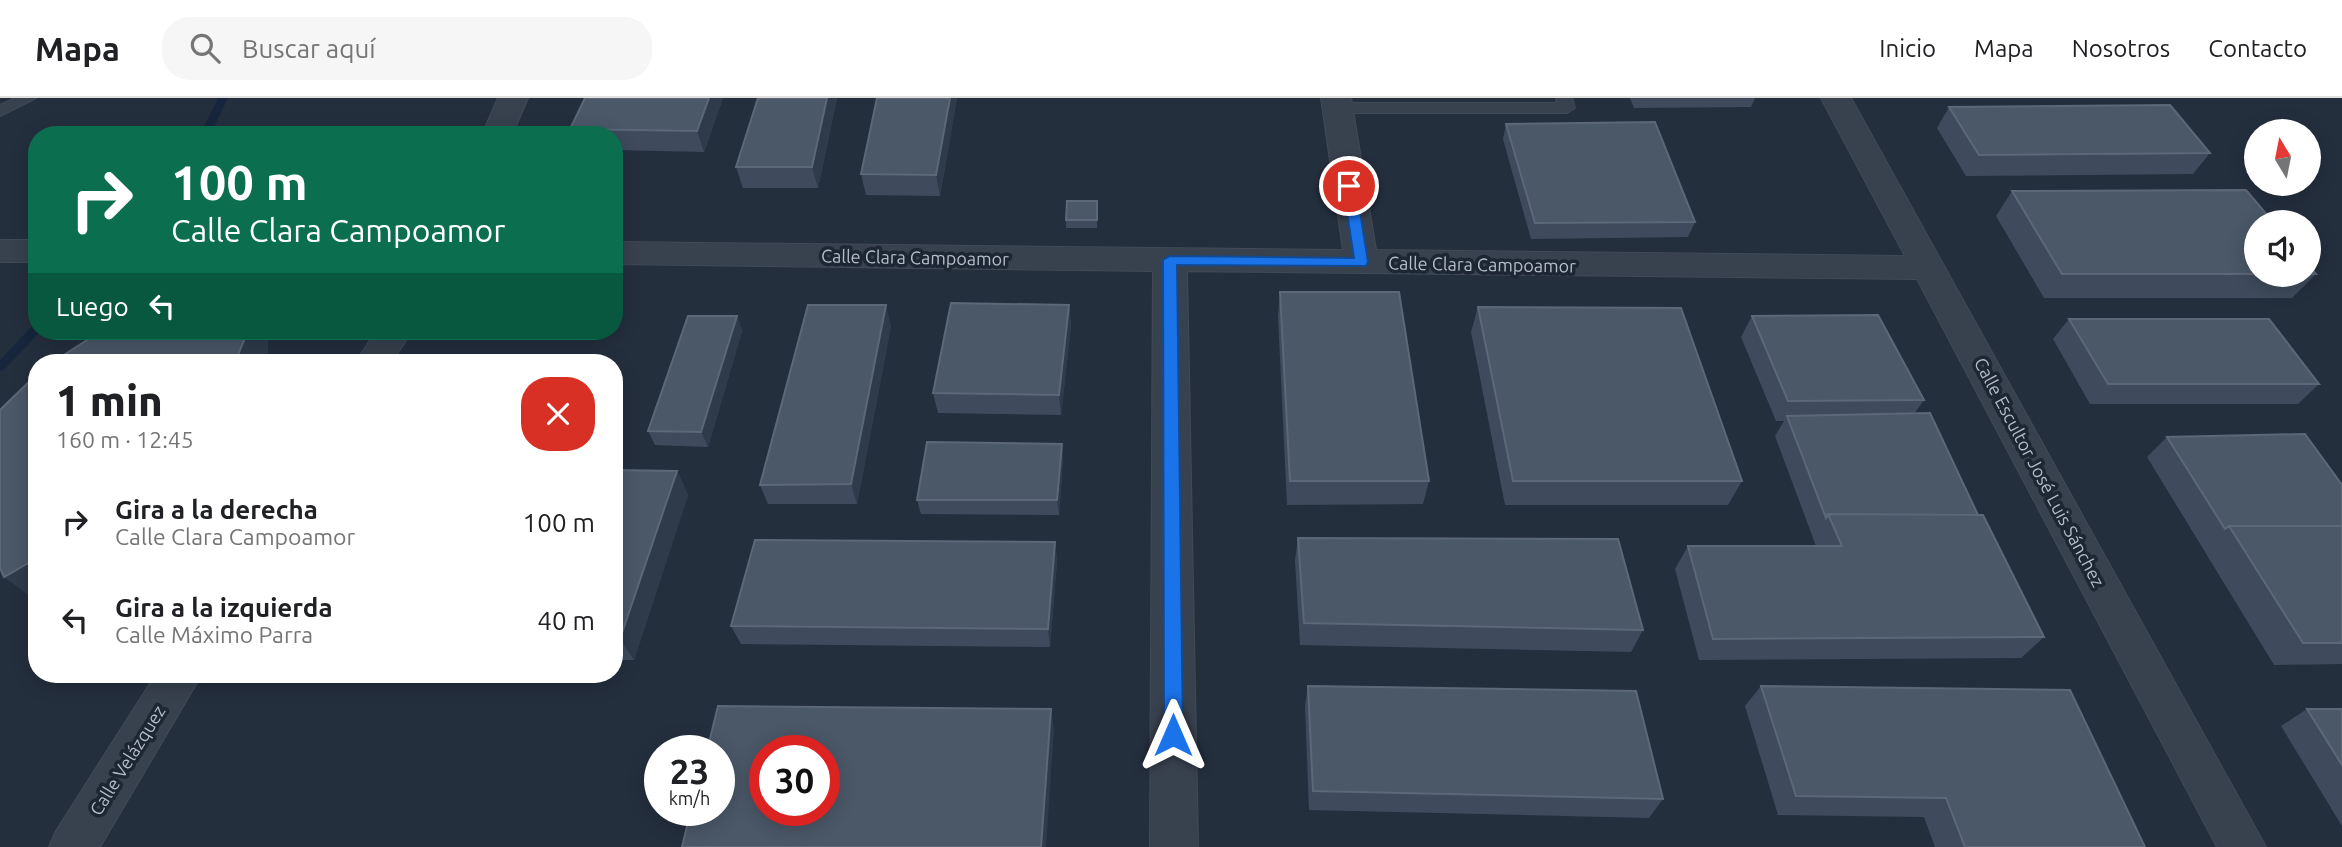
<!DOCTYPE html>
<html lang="es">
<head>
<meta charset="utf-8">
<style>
  :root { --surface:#fff; --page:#f6f6f6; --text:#202124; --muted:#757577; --line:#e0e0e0 }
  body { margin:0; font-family:Ubuntu,sans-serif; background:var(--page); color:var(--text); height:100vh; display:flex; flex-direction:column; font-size:26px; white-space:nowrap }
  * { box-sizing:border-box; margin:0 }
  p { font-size:23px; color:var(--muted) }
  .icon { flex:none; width:38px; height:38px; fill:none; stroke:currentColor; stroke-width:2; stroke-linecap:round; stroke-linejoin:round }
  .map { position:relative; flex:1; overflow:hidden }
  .drawer { position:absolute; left:28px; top:256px; width:595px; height:329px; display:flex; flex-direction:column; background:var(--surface); border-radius:28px; box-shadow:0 4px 18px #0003 }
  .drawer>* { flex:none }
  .top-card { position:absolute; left:28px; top:28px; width:595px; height:214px; border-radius:28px; box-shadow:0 4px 18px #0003; background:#0b6e4f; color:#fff; overflow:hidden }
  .needle { width:46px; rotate:350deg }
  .buttons { position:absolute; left:2244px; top:21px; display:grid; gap:14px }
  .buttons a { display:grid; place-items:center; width:77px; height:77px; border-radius:50%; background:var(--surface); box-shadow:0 4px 18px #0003; font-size:35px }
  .speed { position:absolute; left:644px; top:637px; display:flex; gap:14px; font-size:35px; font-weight:700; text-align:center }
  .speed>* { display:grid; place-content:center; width:91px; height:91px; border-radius:50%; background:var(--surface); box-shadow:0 4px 18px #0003; line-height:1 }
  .speed small { font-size:18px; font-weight:400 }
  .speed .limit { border:10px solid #d22; background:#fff; color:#111 }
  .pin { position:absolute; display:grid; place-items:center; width:60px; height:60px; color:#fff; margin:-30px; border:4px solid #fff; border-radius:50%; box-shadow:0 2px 7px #0007 }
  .me { position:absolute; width:77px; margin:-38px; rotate:0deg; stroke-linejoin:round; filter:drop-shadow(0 0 5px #0008) }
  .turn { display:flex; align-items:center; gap:24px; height:147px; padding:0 28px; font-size:32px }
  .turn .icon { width:91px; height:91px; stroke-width:2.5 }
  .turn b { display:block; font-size:49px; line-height:60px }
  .then { display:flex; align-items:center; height:66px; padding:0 28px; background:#0003; gap:14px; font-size:26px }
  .round { display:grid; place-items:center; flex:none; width:74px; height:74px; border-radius:28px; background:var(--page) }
  .overview { display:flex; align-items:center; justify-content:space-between; height:119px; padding:0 28px }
  h1 { font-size:42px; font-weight:800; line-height:52px }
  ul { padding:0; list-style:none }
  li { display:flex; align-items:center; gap:21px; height:98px; padding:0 28px }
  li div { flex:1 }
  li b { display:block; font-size:26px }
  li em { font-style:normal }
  header { display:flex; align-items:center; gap:42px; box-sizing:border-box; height:98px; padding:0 35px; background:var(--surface); border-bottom:2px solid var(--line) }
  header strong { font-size:33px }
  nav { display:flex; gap:38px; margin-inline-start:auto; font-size:24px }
  .search { width:490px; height:63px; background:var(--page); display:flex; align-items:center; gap:18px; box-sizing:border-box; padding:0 24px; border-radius:28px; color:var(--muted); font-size:26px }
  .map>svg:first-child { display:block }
</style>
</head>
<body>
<header>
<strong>Mapa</strong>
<div class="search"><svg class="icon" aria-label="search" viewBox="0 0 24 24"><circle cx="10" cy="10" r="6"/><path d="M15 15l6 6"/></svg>Buscar aquí</div>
<nav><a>Inicio</a><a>Mapa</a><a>Nosotros</a><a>Contacto</a></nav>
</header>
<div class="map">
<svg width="2342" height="749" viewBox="0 0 2342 749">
  <rect width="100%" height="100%" fill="#242f3e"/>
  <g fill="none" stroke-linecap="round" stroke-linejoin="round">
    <path fill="#17263c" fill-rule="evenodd" d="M218,0H228L210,37H200Z
      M37,226V233H41L4,272L0,273V262L33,227Z"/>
    <g stroke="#414a57" stroke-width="2">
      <path id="lane" d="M15,0H36L0,18V7Z
        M1556,0H1572L1575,10L1567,15H1338L1330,10L1338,5H1557Z"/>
    </g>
    <g stroke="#414a57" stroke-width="2">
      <path id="street" d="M498,0H528L512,37H482Z
        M1321,0H1351L1376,152L1905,158L1821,0H1851L2266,749H2217L1917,181L1187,173L1198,749H1150L1153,173L614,166V144L1343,152Z
        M0,142H37V164H0Z
        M376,233H412L392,264H356Z
        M156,576H202L100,749H49L56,733Z"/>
    </g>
    <use href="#lane" fill="#38414e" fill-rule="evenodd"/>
    <use href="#street" fill="#38414e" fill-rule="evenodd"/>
  </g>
  <path fill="#3f4b5c" d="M723,0L704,54L614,52V37H572L570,31Z
    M758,0H837L818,90H743L736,69Z
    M877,0H957L940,98L866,97L861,76Z
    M1630,0H1755L1751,9L1634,10Z
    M1949,9L2210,55L2193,76L1966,78L1937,30Z
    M1506,26L1695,124L1688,139L1531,141L1503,41Z
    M2012,93L2256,124V177H2308V167L2316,176L2292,200H2044L1996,118Z
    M1097,103V130H1066V122Z
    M1280,194L1429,383L1423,406L1287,407L1278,218Z
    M1069,207L1071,228L1061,317L938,315L933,295Z
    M1478,209L1742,383L1728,407H1505L1471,234Z
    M737,218L742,233L708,349L655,347L648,333Z
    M1752,218L1924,302L1914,316L1978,417L2044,539L2021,560L1699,562L1675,471L1688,448H1816L1775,338L1784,323H1776L1741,239Z
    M2069,221L2319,286L2298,306H2090L2053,241Z
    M891,228L857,406H768L760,387Z
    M2167,339L2342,387V566L2274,567L2147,359Z
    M1063,360L1059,417L921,416L917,402Z
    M614,372L677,373L688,397L634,562H614Z
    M1298,440L1643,532L1631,554L1300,547L1295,462Z
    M1055,444L1057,463L1050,549L741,546L731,528Z
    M1308,588L1663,701L1649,720L1309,712L1305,608Z
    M1761,588L2145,749H1935L1924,719L1778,717L1745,608Z
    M2307,611H2342V728L2281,628Z"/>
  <path fill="#2f3b4b" d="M709,0H723L704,54L697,33Z
    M827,0H837L818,90L812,69Z
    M950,0H957L940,98L936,77Z
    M886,207L891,228L857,406L851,386Z
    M1069,207L1071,228L1061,317L1059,297Z
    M737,218L742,233L708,349L701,334Z
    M248,233H264L268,240V257L265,264H235Z
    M1062,346L1063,360L1059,417L1057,402Z
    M677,373L688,397L634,562L620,541Z
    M1055,444L1057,463L1050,549L1048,531Z
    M37,460V499L34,501L4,479Z
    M1051,611L1054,632L1046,749H1041Z"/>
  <path fill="#4b5868" stroke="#5c6777" stroke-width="2" fill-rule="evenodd" d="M585,0H709L697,33L570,31Z
    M758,0H827L812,69H736Z
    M877,0H950L936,77L861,76Z
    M2170,7L2210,55L1979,57L1949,9Z
    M1655,24L1695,124L1535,125L1506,26Z
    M2246,92L2273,124H2256V176H2062L2012,93Z
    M1067,103H1097V122H1066Z
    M2308,167L2316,176H2308Z
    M1280,194H1399L1429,383H1290Z
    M951,205L1069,207L1059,297L933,295Z
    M808,207H886L851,386L760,387Z
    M1478,209L1681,210L1742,383H1513Z
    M1878,217L1924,302L1788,303L1752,218Z
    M688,218H737L701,334L648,333Z
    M2069,221H2269L2319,286H2108Z
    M101,233H248L235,264H53Z
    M37,276V460L4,479L0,470V312Z
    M1930,315L1978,417L1828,416L1826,420L1787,318Z
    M2305,336L2342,387V428H2229L2225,431L2167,339Z
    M927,344L1062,346L1057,402H917Z
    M614,372L677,373L620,541H614Z
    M1828,416L1983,417L2044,539L1713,541L1688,448H1842Z
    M2229,428H2342V545H2303Z
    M1298,440L1618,441L1643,532L1304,525Z
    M755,442L1055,444L1048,531L731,528Z
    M1308,588L1636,593L1663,701L1313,693Z
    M1761,588L2070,592L2145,749H1965L1946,700L1796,698Z
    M718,608L1051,611L1041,749H682L691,712H719V653H707ZM765,653H824V712H765Z
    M2307,611H2342V667Z"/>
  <path fill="#1a73e8" stroke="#114b97" stroke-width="2" d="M1349,83L1356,88L1368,164L1366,168L1177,167L1183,637L1180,643L1173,646L1167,643L1164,637L1163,162L1170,158L1354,160L1343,88Z"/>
  <g text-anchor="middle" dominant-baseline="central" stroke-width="7" stroke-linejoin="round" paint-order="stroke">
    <g font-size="18" fill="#b4bcc9" stroke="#1d2633">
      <text transform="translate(915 159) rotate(1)">Calle Clara Campoamor</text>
      <text transform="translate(1482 166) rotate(1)">Calle Clara Campoamor</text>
      <text transform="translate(2040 374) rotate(62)">Calle Escultor José Luis Sánchez</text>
      <text transform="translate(127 662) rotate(-58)">Calle Velázquez</text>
    </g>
  </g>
</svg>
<div class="buttons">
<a><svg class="needle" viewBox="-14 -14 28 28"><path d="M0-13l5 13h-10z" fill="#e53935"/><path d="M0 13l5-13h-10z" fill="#757577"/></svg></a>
<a><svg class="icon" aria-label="sound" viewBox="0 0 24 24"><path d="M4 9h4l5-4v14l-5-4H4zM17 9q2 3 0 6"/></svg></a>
</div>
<div class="speed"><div>23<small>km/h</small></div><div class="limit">30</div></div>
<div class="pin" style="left:1349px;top:88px;background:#d93025"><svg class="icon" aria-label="arrive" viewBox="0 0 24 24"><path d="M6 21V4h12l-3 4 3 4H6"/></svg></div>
<svg class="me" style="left:1173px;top:637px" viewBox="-20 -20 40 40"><path d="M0-17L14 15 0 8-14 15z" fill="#1a73e8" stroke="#fff" stroke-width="4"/></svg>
<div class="top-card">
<div class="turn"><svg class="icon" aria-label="right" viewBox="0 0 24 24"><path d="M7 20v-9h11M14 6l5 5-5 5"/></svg><div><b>100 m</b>Calle Clara Campoamor</div></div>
<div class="then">Luego<svg class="icon" aria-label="left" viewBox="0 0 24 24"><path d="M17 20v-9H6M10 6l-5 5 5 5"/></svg></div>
</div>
<section class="drawer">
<div class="overview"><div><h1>1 min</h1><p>160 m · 12:45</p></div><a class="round" style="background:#d93025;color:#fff"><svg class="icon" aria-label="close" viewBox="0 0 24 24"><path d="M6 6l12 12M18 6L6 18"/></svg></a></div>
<ul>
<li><svg class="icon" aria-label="right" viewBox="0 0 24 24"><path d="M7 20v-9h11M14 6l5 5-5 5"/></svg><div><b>Gira a la derecha</b><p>Calle Clara Campoamor</p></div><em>100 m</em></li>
<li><svg class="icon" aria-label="left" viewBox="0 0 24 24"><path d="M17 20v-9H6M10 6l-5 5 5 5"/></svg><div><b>Gira a la izquierda</b><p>Calle Máximo Parra</p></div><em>40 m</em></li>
</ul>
</section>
</div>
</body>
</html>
